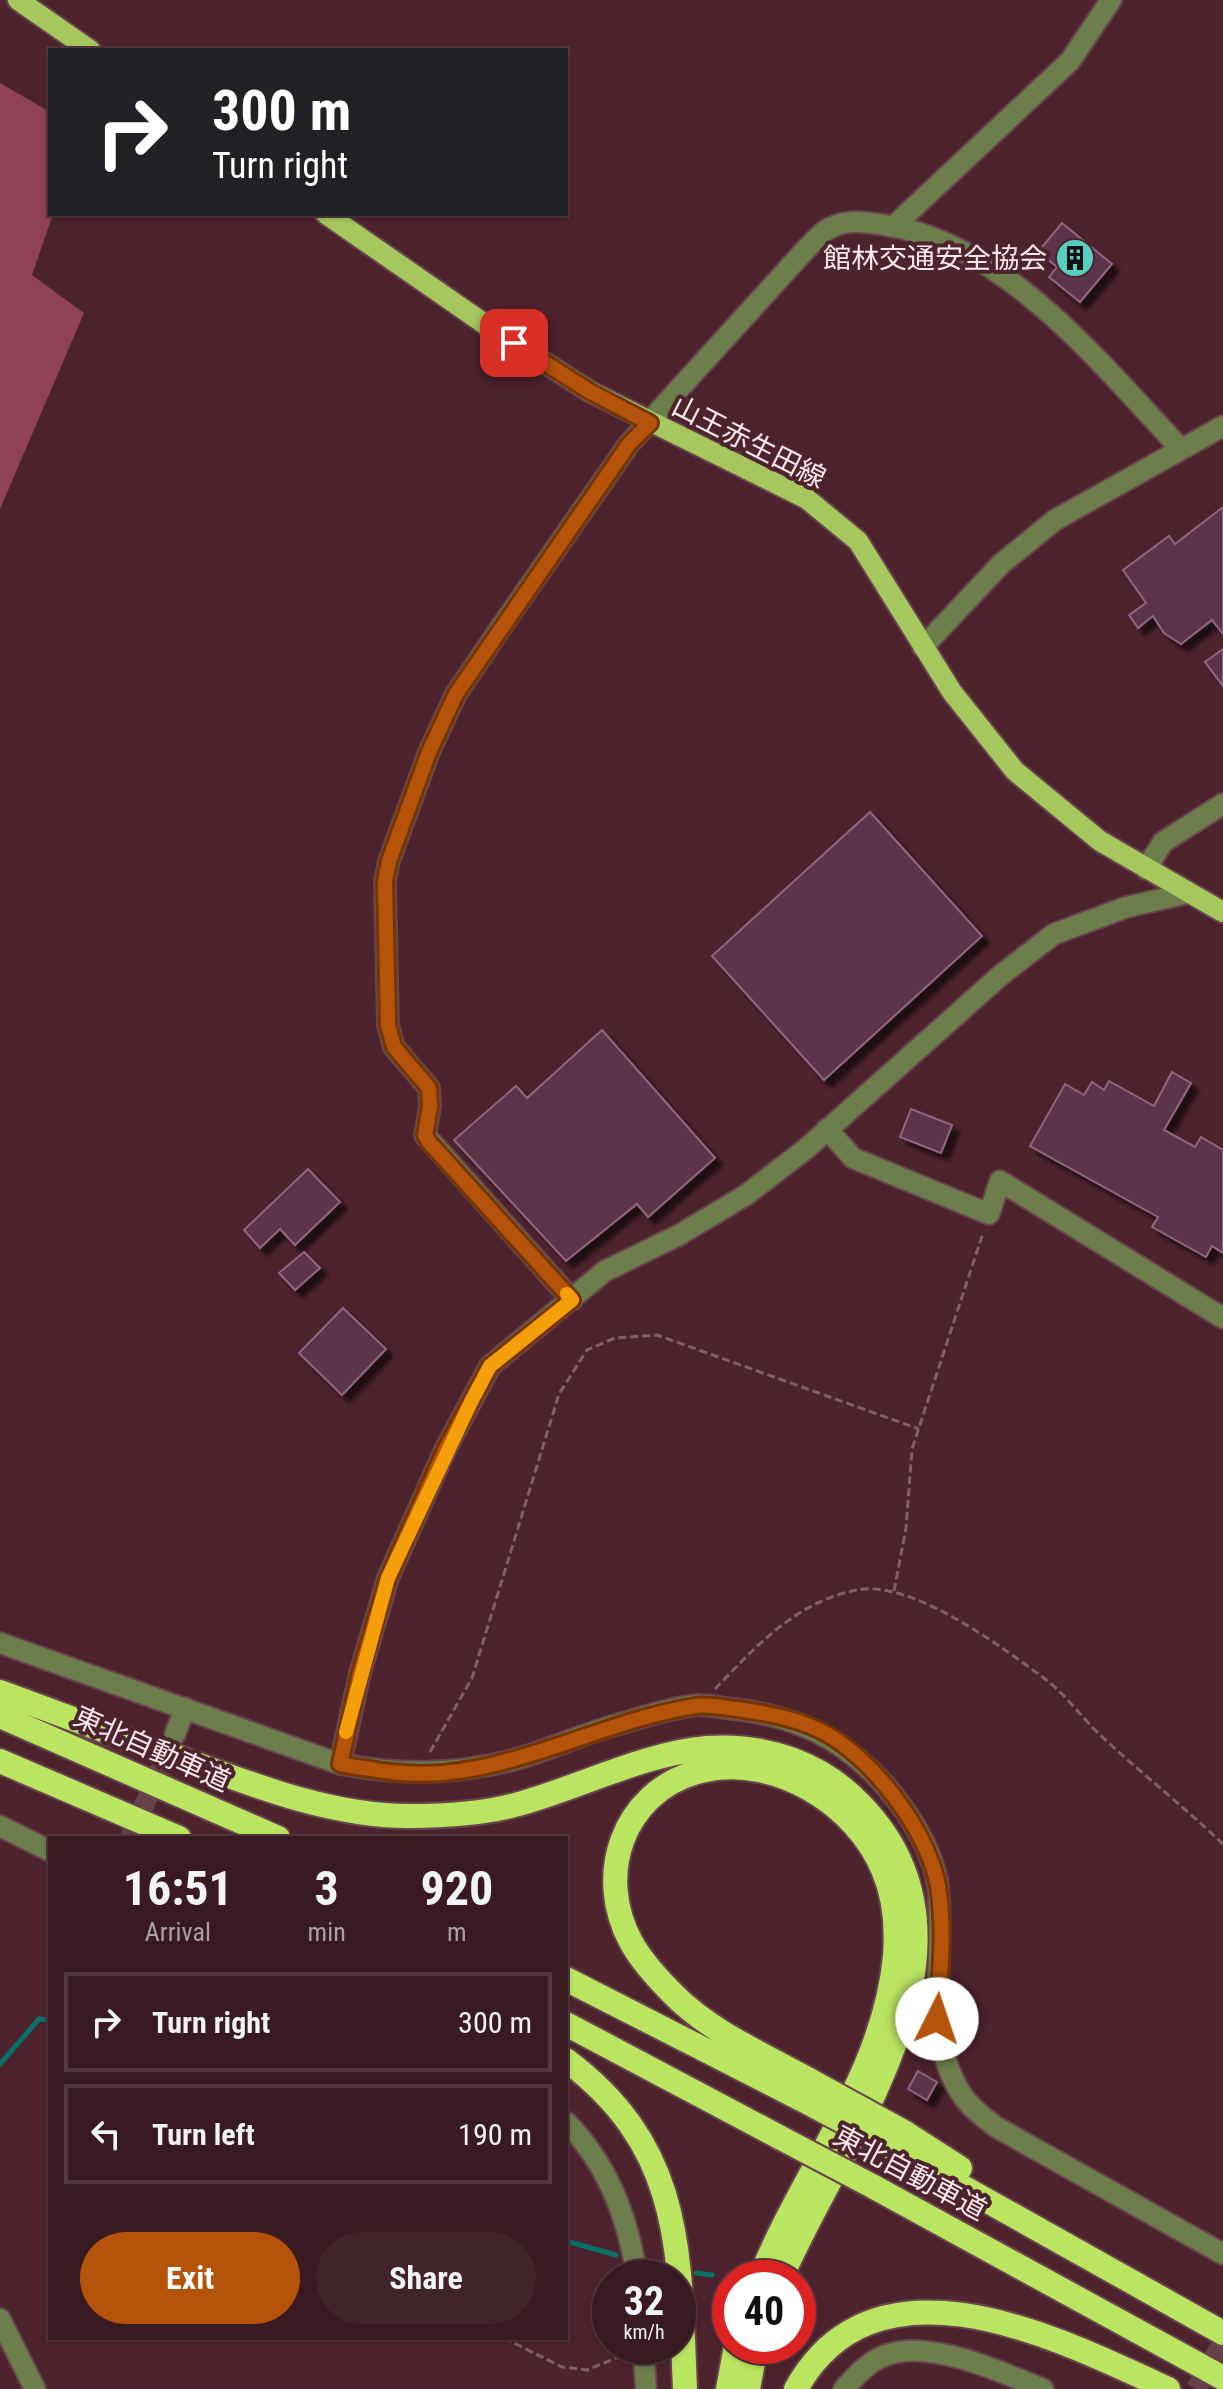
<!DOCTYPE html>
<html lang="en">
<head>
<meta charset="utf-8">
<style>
  :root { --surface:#3a1a22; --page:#41232a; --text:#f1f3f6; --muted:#aba1a5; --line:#543840; --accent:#b45309 }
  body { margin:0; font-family:"Roboto Condensed","Noto Sans JP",sans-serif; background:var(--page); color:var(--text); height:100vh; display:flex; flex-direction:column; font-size:30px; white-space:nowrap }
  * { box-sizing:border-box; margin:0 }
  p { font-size:26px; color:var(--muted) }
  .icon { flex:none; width:44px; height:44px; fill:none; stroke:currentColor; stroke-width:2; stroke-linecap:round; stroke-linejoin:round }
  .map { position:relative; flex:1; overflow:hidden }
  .drawer { position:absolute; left:48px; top:1836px; width:520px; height:504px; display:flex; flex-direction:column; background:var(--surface); border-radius:0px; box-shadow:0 2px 6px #0004,0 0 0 2px var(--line) }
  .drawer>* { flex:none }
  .top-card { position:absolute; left:48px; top:48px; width:520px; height:168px; border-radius:0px; box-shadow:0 2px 6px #0004,0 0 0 2px var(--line); background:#202124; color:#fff; overflow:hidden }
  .speed { position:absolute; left:592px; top:2260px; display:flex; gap:16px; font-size:40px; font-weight:700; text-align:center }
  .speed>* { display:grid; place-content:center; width:104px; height:104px; border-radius:50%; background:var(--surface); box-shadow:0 2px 6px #0004,0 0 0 2px var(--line); line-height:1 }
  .speed small { font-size:20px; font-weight:400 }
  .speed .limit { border:12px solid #d22; background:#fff; color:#111 }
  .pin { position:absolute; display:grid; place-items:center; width:68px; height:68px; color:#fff; margin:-34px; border-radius:16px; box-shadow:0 4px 12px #0006 }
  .me { position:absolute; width:88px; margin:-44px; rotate:4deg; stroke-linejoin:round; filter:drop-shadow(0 0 6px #0008) }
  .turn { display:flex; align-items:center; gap:28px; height:168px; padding:0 32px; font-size:36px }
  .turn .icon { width:104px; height:104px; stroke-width:2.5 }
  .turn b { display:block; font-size:56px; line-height:68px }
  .eta { display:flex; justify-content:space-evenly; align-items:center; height:136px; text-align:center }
  .eta b { font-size:48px; font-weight:700; line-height:56px }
  .button { display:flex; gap:16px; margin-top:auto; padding:16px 32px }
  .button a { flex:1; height:92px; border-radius:48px; background:var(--accent); color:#fff; font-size:32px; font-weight:700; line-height:92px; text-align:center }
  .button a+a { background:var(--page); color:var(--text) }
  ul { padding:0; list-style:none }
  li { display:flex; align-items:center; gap:24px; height:100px; margin:0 16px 12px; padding:0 16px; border:4px solid var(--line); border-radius:0px }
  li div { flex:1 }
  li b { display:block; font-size:30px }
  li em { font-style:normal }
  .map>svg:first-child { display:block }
</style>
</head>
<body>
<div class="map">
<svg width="1223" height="2389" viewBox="0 0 1223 2389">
  <defs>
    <filter id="shadow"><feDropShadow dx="7" dy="7" stdDeviation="2" flood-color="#0009"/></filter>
  </defs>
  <rect width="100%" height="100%" fill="#4d232e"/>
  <path fill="#8f4256" d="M0,83L50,112V214H53L32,275L84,313L0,509Z"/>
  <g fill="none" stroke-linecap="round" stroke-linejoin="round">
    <path stroke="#087168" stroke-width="5" d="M0,2064L39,2019L50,2020
      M566,2241L616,2255
      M696,2273L712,2275"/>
  </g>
  <path fill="#5c354c" stroke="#91667e" stroke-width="2" filter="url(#shadow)" d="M1062,223L1112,264L1080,302L1049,277L1057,267L1038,252Z
    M1223,507V634L1212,620L1181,644L1164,633L1153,616L1138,628L1129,615L1146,603L1123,570L1169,536L1175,544Z
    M1223,649V686L1205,662Z
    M870,812L982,936L824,1080L712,956Z
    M602,1030L715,1158L648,1217L637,1204L566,1261L454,1140L516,1086L527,1098Z
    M1172,1072L1191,1083L1164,1130L1195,1147L1201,1137L1223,1150V1253L1212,1246L1206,1257L1152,1227L1158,1217L1030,1146L1065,1084L1084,1095L1092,1082L1104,1090L1109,1081L1154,1106Z
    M911,1109L952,1125L941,1153L900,1137Z
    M308,1169L340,1202L295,1245L280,1229L260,1248L244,1230Z
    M304,1252L320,1268L295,1290L279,1273Z
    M343,1308L386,1349L342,1395L299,1353Z
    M918,2071L937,2082L927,2100L908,2089Z"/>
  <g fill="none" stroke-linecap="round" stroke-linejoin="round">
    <path stroke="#67414b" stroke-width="20" stroke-dasharray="20 10" stroke-linecap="butt" d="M130,1838L172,1742
      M1196,2389L1223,2341"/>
    <g stroke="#69434d" stroke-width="24">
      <path id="minor" d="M894,226L1070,61L1111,0
        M923,647L1001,564L1055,520L1223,426
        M1146,869L1163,842L1223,804
        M827,1129L853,1158L989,1214L1000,1181L1223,1318
        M572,1300L425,1135L430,1106L429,1088L394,1047L388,1025L385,881L389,861L429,752L456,694L506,620L629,444L807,248C814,242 821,232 830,228C846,219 866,222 884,225C1003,241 1101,364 1180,448
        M0,1643L340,1764C402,1775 451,1775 513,1760C548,1751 581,1734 616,1725C641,1718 672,1707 698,1705C710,1705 723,1708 734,1709C795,1716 840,1737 882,1782C907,1810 933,1849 938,1887C946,1955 921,2040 965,2099C973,2110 986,2119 996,2127L1223,2254
        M175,1734L185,1708
        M340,1764L360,1673L388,1578L445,1450L490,1366L605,1271L679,1235L746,1195L807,1148L1001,975L1054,934L1127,907L1188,893
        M0,1826L50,1851
        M566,2122C608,2164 629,2221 637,2278
        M0,2319L35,2389
        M643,2346L646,2389
        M844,2389C858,2373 872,2358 893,2353C936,2342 1004,2373 1043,2389"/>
    </g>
    <g stroke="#69434d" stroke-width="24">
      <path id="major" d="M18,0L90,50
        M326,214L489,327L589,391L807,499L858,541L952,692L1015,771L1100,841L1223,912"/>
    </g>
    <g stroke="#69434d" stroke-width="28">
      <path id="highway" d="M0,1692C63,1715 125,1739 188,1761C258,1787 333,1816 409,1816C445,1816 481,1814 515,1805C579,1788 641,1754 707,1748C766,1744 822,1763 862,1806C998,1948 840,2140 781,2278
        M0,1716L278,1838
        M0,1761L179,1838
        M566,1979L801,2099
        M566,2024L781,2138
        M566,2060C685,2149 679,2254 685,2389
        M904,2132L960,2168
        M895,2149L1223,2333
        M874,2187L1223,2378
        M760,2278C803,2170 884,2075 895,1956C897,1928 895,1898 884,1872C857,1803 771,1751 697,1772C622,1793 595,1876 631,1942C642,1962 657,1978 673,1994C710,2032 765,2055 811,2081
        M728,2389L736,2346
        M748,2389L756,2346
        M796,2389C876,2245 1059,2339 1168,2389"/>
    </g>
    <path stroke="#826068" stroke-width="3" stroke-dasharray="8 4" stroke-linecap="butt" d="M894,1591L906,1528L912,1449L983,1233
      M715,1689C755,1647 797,1601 857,1590C911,1579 1002,1647 1045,1679C1064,1693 1079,1714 1096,1731C1137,1770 1182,1805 1223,1844
      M430,1752L472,1678L559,1394L587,1350L615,1338L657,1335L919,1429
      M504,2338L562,2367L587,2370L626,2354"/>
    <use href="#minor" stroke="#6b7e4c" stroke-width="20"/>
    <use href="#major" stroke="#a4c85d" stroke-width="20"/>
    <use href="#highway" stroke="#bae561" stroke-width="24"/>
    <g stroke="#69434d" stroke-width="28" stroke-linecap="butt">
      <path id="highway-bridge" d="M811,2081L904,2132
        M801,2099L895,2149
        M781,2138L874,2187"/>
    </g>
    <use href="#highway-bridge" stroke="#bae561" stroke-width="24"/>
  </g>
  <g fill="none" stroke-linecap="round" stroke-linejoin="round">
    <g stroke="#753606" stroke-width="20">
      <path id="route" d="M514,343L589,391L650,423L629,444L456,694L429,752L389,861L385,881L388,1025L394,1047L429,1088L430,1106L425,1135L429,1142L572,1300L490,1366L445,1450L388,1578L360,1673L340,1764C374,1770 407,1776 442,1773C530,1765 608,1720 695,1706C708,1704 724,1708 737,1709C765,1713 794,1718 819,1730C870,1754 928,1830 938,1886C945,1930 940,1975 937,2019"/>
    </g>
    <use href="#route" stroke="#b45309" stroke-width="14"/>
    <path stroke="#f59e0b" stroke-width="14" d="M346,1732L388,1578L471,1402L490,1366L572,1300L567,1294"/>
  </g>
  <defs>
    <g id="building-disc" transform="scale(2)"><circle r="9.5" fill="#58cec0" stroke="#4d232e"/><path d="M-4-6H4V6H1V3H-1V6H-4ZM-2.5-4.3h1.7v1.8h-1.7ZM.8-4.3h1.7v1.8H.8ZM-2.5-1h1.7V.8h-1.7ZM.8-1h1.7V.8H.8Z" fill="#111"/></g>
  </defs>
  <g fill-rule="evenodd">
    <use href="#building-disc" x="1075" y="258"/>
  </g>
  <g text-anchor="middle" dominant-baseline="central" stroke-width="8" stroke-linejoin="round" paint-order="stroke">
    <g font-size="28" fill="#fceaed" stroke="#4d232e" text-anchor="end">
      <text x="1047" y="258">館林交通安全協会</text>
    </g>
    <g font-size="28" fill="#fceaed" stroke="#4d232e">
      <text transform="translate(749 442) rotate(27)">山王赤生田線</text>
      <text transform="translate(152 1749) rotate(24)">東北自動車道</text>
      <text transform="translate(910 2173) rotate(28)">東北自動車道</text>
    </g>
  </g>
</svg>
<div class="speed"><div>32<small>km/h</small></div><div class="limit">40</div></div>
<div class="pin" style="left:514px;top:343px;background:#d93025"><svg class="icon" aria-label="arrive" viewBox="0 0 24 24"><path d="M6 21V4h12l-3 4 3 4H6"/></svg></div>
<svg class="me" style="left:937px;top:2019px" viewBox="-20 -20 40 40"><circle r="19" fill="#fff"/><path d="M0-13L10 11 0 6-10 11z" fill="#b45309"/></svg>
<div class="top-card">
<div class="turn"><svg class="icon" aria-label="right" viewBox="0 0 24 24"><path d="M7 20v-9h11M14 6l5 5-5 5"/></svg><div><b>300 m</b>Turn right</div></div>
</div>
<section class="drawer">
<div class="eta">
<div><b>16:51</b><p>Arrival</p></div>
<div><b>3</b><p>min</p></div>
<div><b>920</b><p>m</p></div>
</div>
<ul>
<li><svg class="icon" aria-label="right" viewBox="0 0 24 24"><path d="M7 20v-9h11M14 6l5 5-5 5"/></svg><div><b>Turn right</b></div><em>300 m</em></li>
<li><svg class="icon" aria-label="left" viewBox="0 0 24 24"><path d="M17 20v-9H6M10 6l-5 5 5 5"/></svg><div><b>Turn left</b></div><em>190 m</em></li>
</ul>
<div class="button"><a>Exit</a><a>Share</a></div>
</section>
</div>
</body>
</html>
